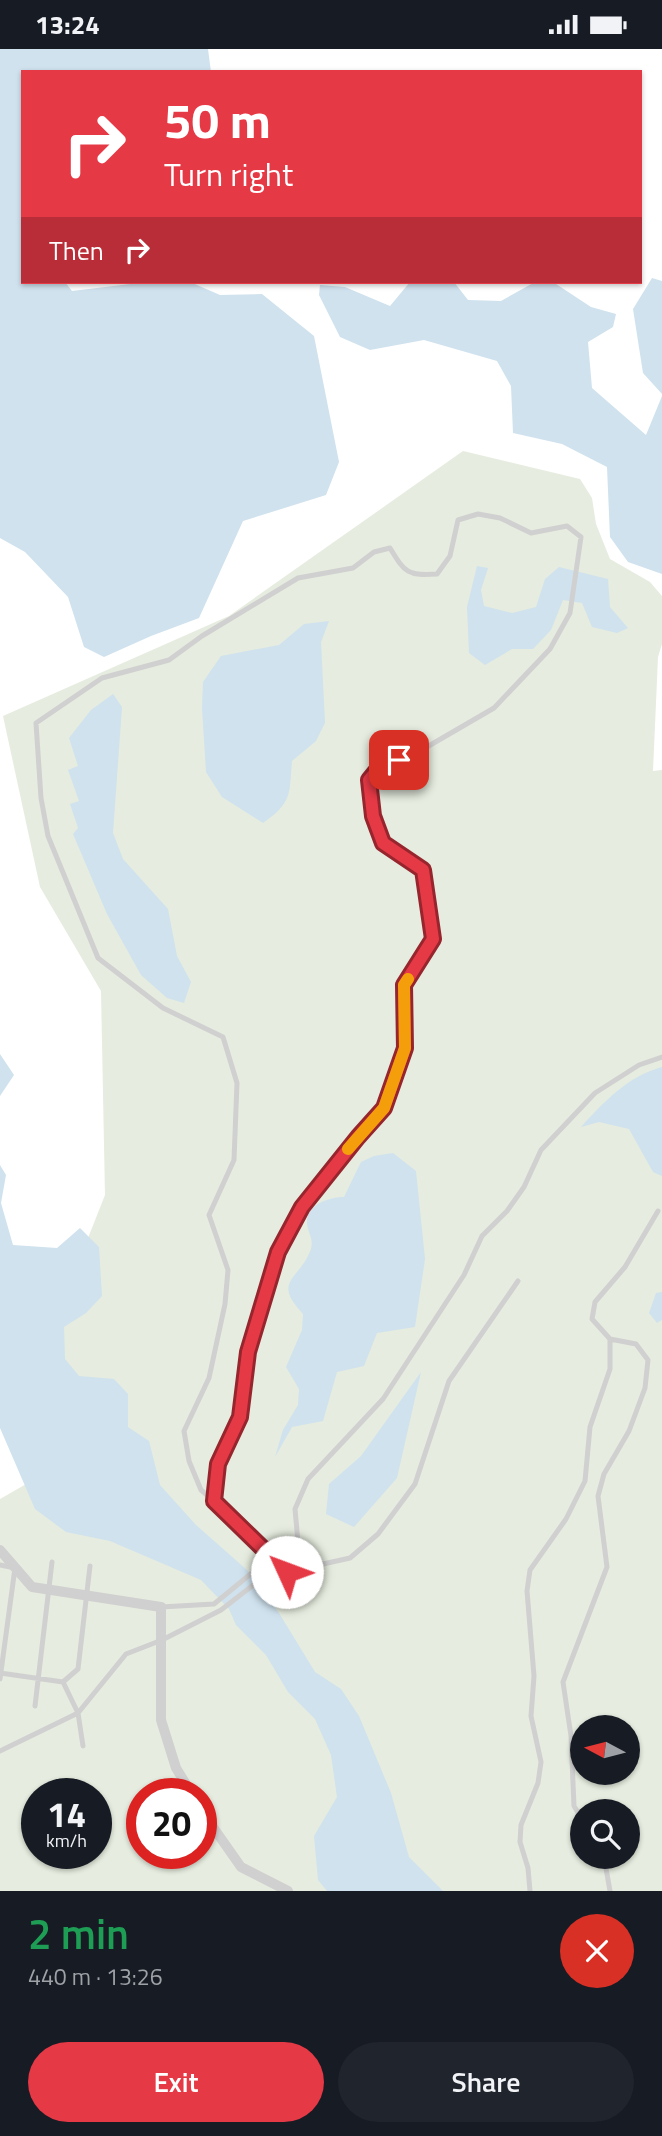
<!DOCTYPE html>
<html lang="en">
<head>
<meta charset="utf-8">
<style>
  :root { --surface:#171b24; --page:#20242c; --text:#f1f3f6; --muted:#9ea1a6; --accent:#e63946 }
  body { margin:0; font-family:"Titillium Web",sans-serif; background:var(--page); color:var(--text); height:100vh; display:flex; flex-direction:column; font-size:26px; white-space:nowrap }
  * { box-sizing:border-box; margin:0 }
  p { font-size:23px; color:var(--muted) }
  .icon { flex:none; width:38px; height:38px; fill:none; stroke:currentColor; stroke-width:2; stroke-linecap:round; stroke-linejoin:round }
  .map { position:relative; height:1842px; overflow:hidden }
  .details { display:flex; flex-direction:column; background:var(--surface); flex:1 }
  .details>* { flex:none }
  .hud { position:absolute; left:21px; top:21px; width:621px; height:214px; border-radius:0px; box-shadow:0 2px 5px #0004; background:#e63946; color:#fff; overflow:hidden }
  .needle { width:46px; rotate:277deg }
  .buttons { position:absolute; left:570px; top:1666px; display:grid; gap:14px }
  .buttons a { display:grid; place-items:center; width:70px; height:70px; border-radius:50%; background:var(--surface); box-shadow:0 2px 5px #0004; font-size:35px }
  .speed { position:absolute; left:21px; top:1729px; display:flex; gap:14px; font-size:35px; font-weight:700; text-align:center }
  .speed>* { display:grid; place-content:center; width:91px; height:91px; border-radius:50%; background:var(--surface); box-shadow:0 2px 5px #0004; line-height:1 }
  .speed small { font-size:18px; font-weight:400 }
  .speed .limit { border:10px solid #d22; background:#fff; color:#111 }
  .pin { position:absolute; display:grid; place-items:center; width:60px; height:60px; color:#fff; margin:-30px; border-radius:14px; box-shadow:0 4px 10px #0006 }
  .me { position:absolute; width:77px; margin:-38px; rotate:313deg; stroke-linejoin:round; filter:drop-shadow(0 0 5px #0008) }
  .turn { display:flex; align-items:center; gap:24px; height:147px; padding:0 28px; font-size:32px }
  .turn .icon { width:91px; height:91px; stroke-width:2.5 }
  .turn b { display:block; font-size:49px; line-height:60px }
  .then { display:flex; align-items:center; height:66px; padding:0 28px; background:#0003; gap:14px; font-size:26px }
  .round { display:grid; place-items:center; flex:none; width:74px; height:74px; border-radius:37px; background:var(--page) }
  .headline { display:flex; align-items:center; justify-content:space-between; height:119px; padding:0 28px }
  h1 { font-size:42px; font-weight:600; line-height:52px; color:#1e9e55 }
  .cta { display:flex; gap:14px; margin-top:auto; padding:14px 28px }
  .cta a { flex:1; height:80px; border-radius:42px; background:var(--accent); color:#fff; font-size:28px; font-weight:600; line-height:80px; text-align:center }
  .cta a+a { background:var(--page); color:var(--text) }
  .status { display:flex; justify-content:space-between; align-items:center; height:49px; padding:0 35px; background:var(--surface); direction:ltr }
  .status svg { height:19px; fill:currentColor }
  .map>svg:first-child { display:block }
</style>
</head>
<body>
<div class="status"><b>13:24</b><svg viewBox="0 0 49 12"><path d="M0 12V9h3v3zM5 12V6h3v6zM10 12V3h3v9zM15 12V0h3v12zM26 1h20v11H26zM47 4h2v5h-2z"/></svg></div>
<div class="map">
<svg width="662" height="1842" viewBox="0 0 662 1842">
  <rect width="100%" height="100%" fill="#fff"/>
  <path fill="#e6ecdf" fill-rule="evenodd" d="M463,402L580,430L592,449L596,475L610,510L650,533L662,547V595L658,608L653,722L662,721V1842H0V1450L35,1430L39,1313L105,1146L101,942L40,838L3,667L229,567ZM583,1678H628V1724H583ZM37,1745H96V1804H37ZM142,1745H201V1804H142ZM583,1762H628V1808H583Z"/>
  <path fill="#cfe2ee" d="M0,0H208L211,23H23V233H65L72,242L147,233H190L220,246L262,245L314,287L339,413L326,446L243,472L199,569L151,587L104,608L84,598L68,548L25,503L0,489Z
    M652,229L662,232V345L643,324L633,260Z
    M410,233H454L468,251L501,252L535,233H553L591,258L616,265L613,278L588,293L592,339L646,386L662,347V525L628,513L610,488L607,418L562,395L513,384L511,337L497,312L424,291L370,301L340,288L319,246L320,236L345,238L390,257Z
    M477,517L488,519L481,541L484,557L512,564L536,558L545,530L559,518L608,530L610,558L628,579L617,584L592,578L582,554L563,551L551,581L533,600H512L485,616L469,604L467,558Z
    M329,572L321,593L325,674L316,692L292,712C289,745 293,753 263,774L222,748L206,723L202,659L203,633L221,607L279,596L304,575Z
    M113,645L122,658L113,784L123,810L168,860L177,907L191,933L184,954L167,949L141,926L107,865L73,785L78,779L70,755L79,752L68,721L78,717L69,689L91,661Z
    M0,1005L14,1026L0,1047Z
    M662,1018V1127L653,1123L629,1080L599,1073L581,1078C604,1053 628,1027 662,1018Z
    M393,1104L416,1122L425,1210L415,1278L377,1284L364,1317L337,1323L323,1372L292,1378L275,1408L283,1381L298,1356L299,1340L286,1318L302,1281L303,1265C271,1231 300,1231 311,1200C314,1189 307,1183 307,1173C307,1155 330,1148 344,1148L361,1113L374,1107Z
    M0,1116L6,1126L1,1154L13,1196L57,1199L80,1179L99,1198L102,1247L86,1264L64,1278L65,1310L79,1327L114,1330L128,1345V1378L149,1392L160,1436L196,1476L247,1521L279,1564L315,1623L341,1640L359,1667L391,1744L409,1808L443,1842H327L318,1831L314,1787L337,1748L331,1706L315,1670L288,1643L266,1606L236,1576L229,1560L201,1531L110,1492L66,1483L35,1460L0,1379Z
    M662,1243V1271L657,1274L649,1264L656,1244Z
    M421,1323L397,1429L354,1478L326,1465L329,1435L361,1407Z"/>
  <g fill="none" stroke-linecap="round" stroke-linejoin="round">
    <path stroke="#d0d0d0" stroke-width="5" d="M478,465L500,469L531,484L567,477L581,488L570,564L550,600L494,659L420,702L378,720L369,731L373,767L384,794L423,821L433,890L404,936L405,999L384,1059L357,1089L302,1158L278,1203L248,1303L240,1368L218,1415L214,1452L201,1441L189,1412L184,1382L209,1329L225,1255L228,1221L209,1166L234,1111L237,1034L223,988L163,959L98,909L48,787L41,749L36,674L102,629L169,611L202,587L298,529L353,519L374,503L390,499C405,524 408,527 437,525L450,507L458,471Z
      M610,1290L592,1270L595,1253L625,1218L658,1162
      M214,1452L287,1523L350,1509L378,1485L415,1435L449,1332L518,1232
      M0,1516L15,1519L0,1630
      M161,1558L214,1555L253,1523L261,1499
      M0,1624L63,1633L78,1620L90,1517
      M63,1633L78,1664L83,1697
      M35,1657L52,1513
      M0,1702L78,1664L126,1605L162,1591L221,1561L261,1530L274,1511L298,1493L295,1460L308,1430L383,1350L464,1226L482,1187L507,1162L524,1138L541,1101L595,1044L639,1016L662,1008
      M604,1808L610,1842
      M530,1842L528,1819L520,1793L521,1776L538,1734L541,1713L531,1667L534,1627L527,1542L530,1521L566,1470L585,1432L590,1378L610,1320V1290L636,1295L648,1311L645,1339L629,1382L604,1425L598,1447L607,1518L563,1633L571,1687L574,1757L583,1772"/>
    <path stroke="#d0d0d0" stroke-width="10" d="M0,1501L32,1538L161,1558V1671L176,1719L192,1745
      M201,1761L241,1818L288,1842"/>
  </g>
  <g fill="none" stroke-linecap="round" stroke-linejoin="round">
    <g stroke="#96252e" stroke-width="18">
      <path id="route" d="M287,1523L214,1452L218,1415L240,1368L248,1303L278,1203L302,1158L358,1088L384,1059L405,999L404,936L433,890L423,821L383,794L373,767L369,731L378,720L399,711"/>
    </g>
    <use href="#route" stroke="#e63946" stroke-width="12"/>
    <path stroke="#f59e0b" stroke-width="12" d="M348,1100L384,1059L405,999L404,936L408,930"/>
  </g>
</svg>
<div class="buttons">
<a><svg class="needle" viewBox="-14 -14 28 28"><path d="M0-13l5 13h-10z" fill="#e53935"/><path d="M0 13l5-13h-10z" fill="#9ea1a6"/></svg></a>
<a><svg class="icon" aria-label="search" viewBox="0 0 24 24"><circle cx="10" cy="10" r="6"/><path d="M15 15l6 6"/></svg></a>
</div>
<div class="speed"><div>14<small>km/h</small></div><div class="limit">20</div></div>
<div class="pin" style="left:399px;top:711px;background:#d93025"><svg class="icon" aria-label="arrive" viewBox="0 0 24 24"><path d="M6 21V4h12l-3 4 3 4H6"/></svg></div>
<svg class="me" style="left:287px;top:1523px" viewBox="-20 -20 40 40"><circle r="19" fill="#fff"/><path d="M0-13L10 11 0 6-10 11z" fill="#e63946"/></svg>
<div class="hud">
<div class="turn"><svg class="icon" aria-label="right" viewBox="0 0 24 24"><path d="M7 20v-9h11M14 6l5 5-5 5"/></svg><div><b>50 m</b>Turn right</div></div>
<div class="then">Then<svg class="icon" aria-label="right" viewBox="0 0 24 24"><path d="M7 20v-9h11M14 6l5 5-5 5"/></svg></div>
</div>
</div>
<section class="details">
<div class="headline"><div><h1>2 min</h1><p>440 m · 13:26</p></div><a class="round" style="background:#d93025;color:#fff"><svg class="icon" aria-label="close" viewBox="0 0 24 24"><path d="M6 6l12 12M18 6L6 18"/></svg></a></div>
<div class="cta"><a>Exit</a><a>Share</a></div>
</section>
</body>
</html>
